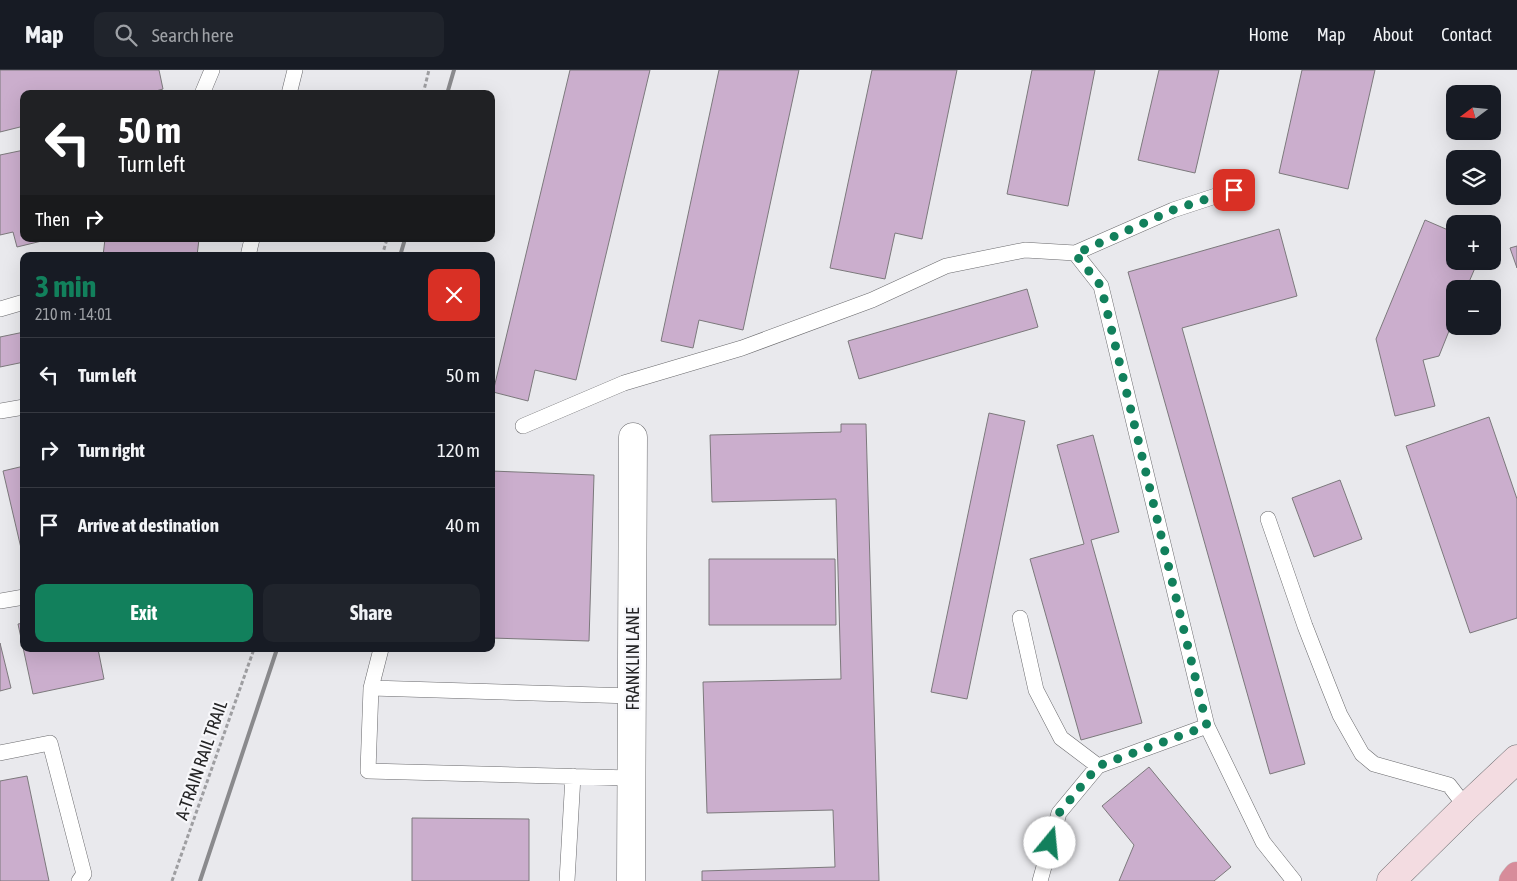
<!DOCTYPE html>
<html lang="en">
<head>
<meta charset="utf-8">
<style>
  :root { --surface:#171b24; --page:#20242c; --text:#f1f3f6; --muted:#9ea1a6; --line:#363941; --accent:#12805c }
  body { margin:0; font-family:"Asap Condensed",sans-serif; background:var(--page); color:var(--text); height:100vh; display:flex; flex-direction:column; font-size:19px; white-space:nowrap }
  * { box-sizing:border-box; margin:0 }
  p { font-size:16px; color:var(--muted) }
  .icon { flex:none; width:28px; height:28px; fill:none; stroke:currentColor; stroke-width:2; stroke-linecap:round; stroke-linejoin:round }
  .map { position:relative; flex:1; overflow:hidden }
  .details { position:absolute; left:20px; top:182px; width:475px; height:400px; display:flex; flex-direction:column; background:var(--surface); border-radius:10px; box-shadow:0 5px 20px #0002 }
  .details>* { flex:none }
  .banner { position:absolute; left:20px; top:20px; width:475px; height:152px; border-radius:10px; box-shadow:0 5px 20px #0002; background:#202124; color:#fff; overflow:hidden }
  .needle { width:32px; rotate:254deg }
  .controls { position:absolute; left:1446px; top:15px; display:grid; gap:10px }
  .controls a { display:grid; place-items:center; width:55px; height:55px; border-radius:10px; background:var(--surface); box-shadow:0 5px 20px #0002; font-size:25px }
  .pin { position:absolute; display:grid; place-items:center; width:42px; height:42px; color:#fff; margin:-21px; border-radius:10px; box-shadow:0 2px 8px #0006 }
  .me { position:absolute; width:55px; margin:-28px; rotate:17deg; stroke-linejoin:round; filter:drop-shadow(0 0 4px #0008) }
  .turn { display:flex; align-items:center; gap:18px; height:105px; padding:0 15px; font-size:22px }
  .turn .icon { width:65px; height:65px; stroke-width:2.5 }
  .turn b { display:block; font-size:35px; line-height:42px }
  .then { display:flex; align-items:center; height:48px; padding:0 15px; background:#0003; gap:10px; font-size:19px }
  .round { display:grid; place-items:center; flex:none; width:52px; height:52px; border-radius:10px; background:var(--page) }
  .summary { display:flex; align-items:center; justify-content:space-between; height:85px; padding:0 15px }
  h1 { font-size:30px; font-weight:700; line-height:38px; color:var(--accent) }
  .button { display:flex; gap:10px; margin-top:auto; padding:10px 15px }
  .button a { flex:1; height:58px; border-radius:10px; background:var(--accent); color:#fff; font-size:20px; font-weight:700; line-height:58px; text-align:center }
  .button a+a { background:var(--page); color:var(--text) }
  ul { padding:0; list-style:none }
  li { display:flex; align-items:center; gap:15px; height:75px; padding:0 15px; border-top:1px solid var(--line) }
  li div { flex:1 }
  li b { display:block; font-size:19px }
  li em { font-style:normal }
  header { display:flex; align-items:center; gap:30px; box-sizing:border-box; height:70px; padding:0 25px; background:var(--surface); border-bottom:1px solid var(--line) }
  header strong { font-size:24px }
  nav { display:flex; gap:28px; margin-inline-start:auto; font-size:18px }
  .search { width:350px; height:45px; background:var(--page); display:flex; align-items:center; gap:12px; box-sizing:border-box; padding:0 18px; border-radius:10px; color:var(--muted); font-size:19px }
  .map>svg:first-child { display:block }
</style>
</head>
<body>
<header>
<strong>Map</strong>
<div class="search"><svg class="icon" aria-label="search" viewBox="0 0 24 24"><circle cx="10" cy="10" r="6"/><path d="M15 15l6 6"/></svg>Search here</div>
<nav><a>Home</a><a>Map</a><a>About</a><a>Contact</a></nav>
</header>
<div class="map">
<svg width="1517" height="811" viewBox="0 0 1517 811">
  <rect width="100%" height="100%" fill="#e9e9ed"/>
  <path fill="#cbaecd" stroke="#7c797c" d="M0,0H159L163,19L145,24H91V22L83,24H24V56L0,62Z
    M570,0H650L576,310L535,300L528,331L493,322Z
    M719,0H799L743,260L699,250L693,278L661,271Z
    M872,0H957L922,169L895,163L885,209L830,198Z
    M1032,0H1095L1068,136L1007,124Z
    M1159,0H1219L1195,103L1138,90Z
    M1302,0H1375L1348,119L1279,103Z
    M24,80V169H50L17,177L13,162L0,165V85Z
    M1425,150L1455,163V191H1478L1466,219H1455V246L1439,286L1423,290L1435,336L1395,346L1376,269Z
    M1279,159L1297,226L1182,258L1305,694L1270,704L1128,202Z
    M105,169H199L197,186H103Z
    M1517,176V198L1510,178Z
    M1027,219L1038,257L859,309L848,271Z
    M24,262V292L0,297V267Z
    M989,343L1025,351L967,629L931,622Z
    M1489,347L1517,429V548L1470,563L1406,376Z
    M841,354H866L879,811H702V801L835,797L833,740L707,743L703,612L841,609L836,429L712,432L710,365L841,362Z
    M1093,365L1119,462L1091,470L1142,653L1081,670L1030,489L1084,474L1057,375Z
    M24,396V491L3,401Z
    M491,401L594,405L589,571L491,568Z
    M1340,410L1362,469L1314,487L1292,428Z
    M709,489H835L836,555H709Z
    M24,553V579H98L104,609L33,624L18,554Z
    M0,573L11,618L0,621Z
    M1149,697L1231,797L1214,811H1119L1134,775L1102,736Z
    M27,706L49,811H0V711Z
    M412,748L529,749V811H412Z"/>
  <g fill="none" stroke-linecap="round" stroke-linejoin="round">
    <g stroke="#6a6a6d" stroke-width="16">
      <path id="lane" d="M202,24L212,0
        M289,24L295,0
        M1075,183L1173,140L1234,120
        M248,186L252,169
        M0,239L24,232
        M0,341L24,337
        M523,356L624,313L742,278L872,230L946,196L1025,180L1075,183L1101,216L1207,656L1263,772L1294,811
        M1268,449L1305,556L1328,615L1340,645L1362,684L1374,694L1449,715L1466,737
        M0,531L24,527
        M1020,548L1036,620L1061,668L1098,696
        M381,579L371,618L632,626
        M371,618L368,701L631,708
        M0,683L50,673L84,804L79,811
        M567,811L573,706
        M1040,811L1059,743L1098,696L1207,656"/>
    </g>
    <g stroke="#6a6a6d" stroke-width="29">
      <path id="street" d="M631,811L633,367"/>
    </g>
    <g stroke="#6a6a6d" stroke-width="29">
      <path id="secondary" d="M1391,811L1466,737L1517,689"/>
    </g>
    <g stroke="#c6c6c7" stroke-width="29">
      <path id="highway" d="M1513,811L1517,806"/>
    </g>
    <path stroke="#9e9ea1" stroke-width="3" stroke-dasharray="4 2.5" stroke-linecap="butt" d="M423,24L429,0
      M382,186L387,169
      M172,811L254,579"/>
    <use href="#lane" stroke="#fff" stroke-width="15"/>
    <use href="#street" stroke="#fff" stroke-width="28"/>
    <use href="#secondary" stroke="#f3dce1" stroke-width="28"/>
    <use href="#highway" stroke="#d78c9a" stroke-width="28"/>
    <path stroke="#8a8a8d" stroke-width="4" d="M447,24L454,0
      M400,186L405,169
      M200,811L277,579"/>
  </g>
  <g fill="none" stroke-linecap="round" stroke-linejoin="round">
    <path stroke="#12805c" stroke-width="9" stroke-dasharray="0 16.2" d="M1050,773L1059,743L1098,696L1207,656L1101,216L1075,184L1173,140L1234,120"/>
  </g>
  <g text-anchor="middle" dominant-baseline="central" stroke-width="4.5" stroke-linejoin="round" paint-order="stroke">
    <g font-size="18" fill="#252526" stroke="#f7f7fa">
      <text transform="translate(632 589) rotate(-90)">FRANKLIN LANE</text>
      <text transform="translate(201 690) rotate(-71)">A-TRAIN RAIL TRAIL</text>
    </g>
  </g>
</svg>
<div class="controls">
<a><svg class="needle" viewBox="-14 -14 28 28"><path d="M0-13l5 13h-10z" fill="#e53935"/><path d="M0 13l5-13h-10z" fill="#9ea1a6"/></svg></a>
<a><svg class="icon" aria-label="layers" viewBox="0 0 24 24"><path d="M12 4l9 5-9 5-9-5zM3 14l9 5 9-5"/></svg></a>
<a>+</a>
<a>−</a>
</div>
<div class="pin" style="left:1234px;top:120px;background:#d93025"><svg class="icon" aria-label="arrive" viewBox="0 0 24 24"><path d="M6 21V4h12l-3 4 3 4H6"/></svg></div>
<svg class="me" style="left:1050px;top:773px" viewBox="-20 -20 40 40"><circle r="19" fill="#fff"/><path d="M0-13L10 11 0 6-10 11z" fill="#12805c"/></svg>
<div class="banner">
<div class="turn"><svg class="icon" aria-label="left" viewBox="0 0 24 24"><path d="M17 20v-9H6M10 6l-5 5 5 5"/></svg><div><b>50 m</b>Turn left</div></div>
<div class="then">Then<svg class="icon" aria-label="right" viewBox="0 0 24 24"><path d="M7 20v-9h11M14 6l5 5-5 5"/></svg></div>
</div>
<section class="details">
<div class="summary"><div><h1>3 min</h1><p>210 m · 14:01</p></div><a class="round" style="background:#d93025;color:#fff"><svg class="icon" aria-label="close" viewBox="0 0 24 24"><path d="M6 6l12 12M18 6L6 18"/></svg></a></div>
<ul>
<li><svg class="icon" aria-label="left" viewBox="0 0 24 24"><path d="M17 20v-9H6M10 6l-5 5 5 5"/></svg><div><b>Turn left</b></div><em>50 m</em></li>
<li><svg class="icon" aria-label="right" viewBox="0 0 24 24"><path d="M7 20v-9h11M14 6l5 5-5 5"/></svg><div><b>Turn right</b></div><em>120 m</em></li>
<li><svg class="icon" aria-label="arrive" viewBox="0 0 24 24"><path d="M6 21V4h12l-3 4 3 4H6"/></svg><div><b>Arrive at destination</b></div><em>40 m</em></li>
</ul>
<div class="button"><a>Exit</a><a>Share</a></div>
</section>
</div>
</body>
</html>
